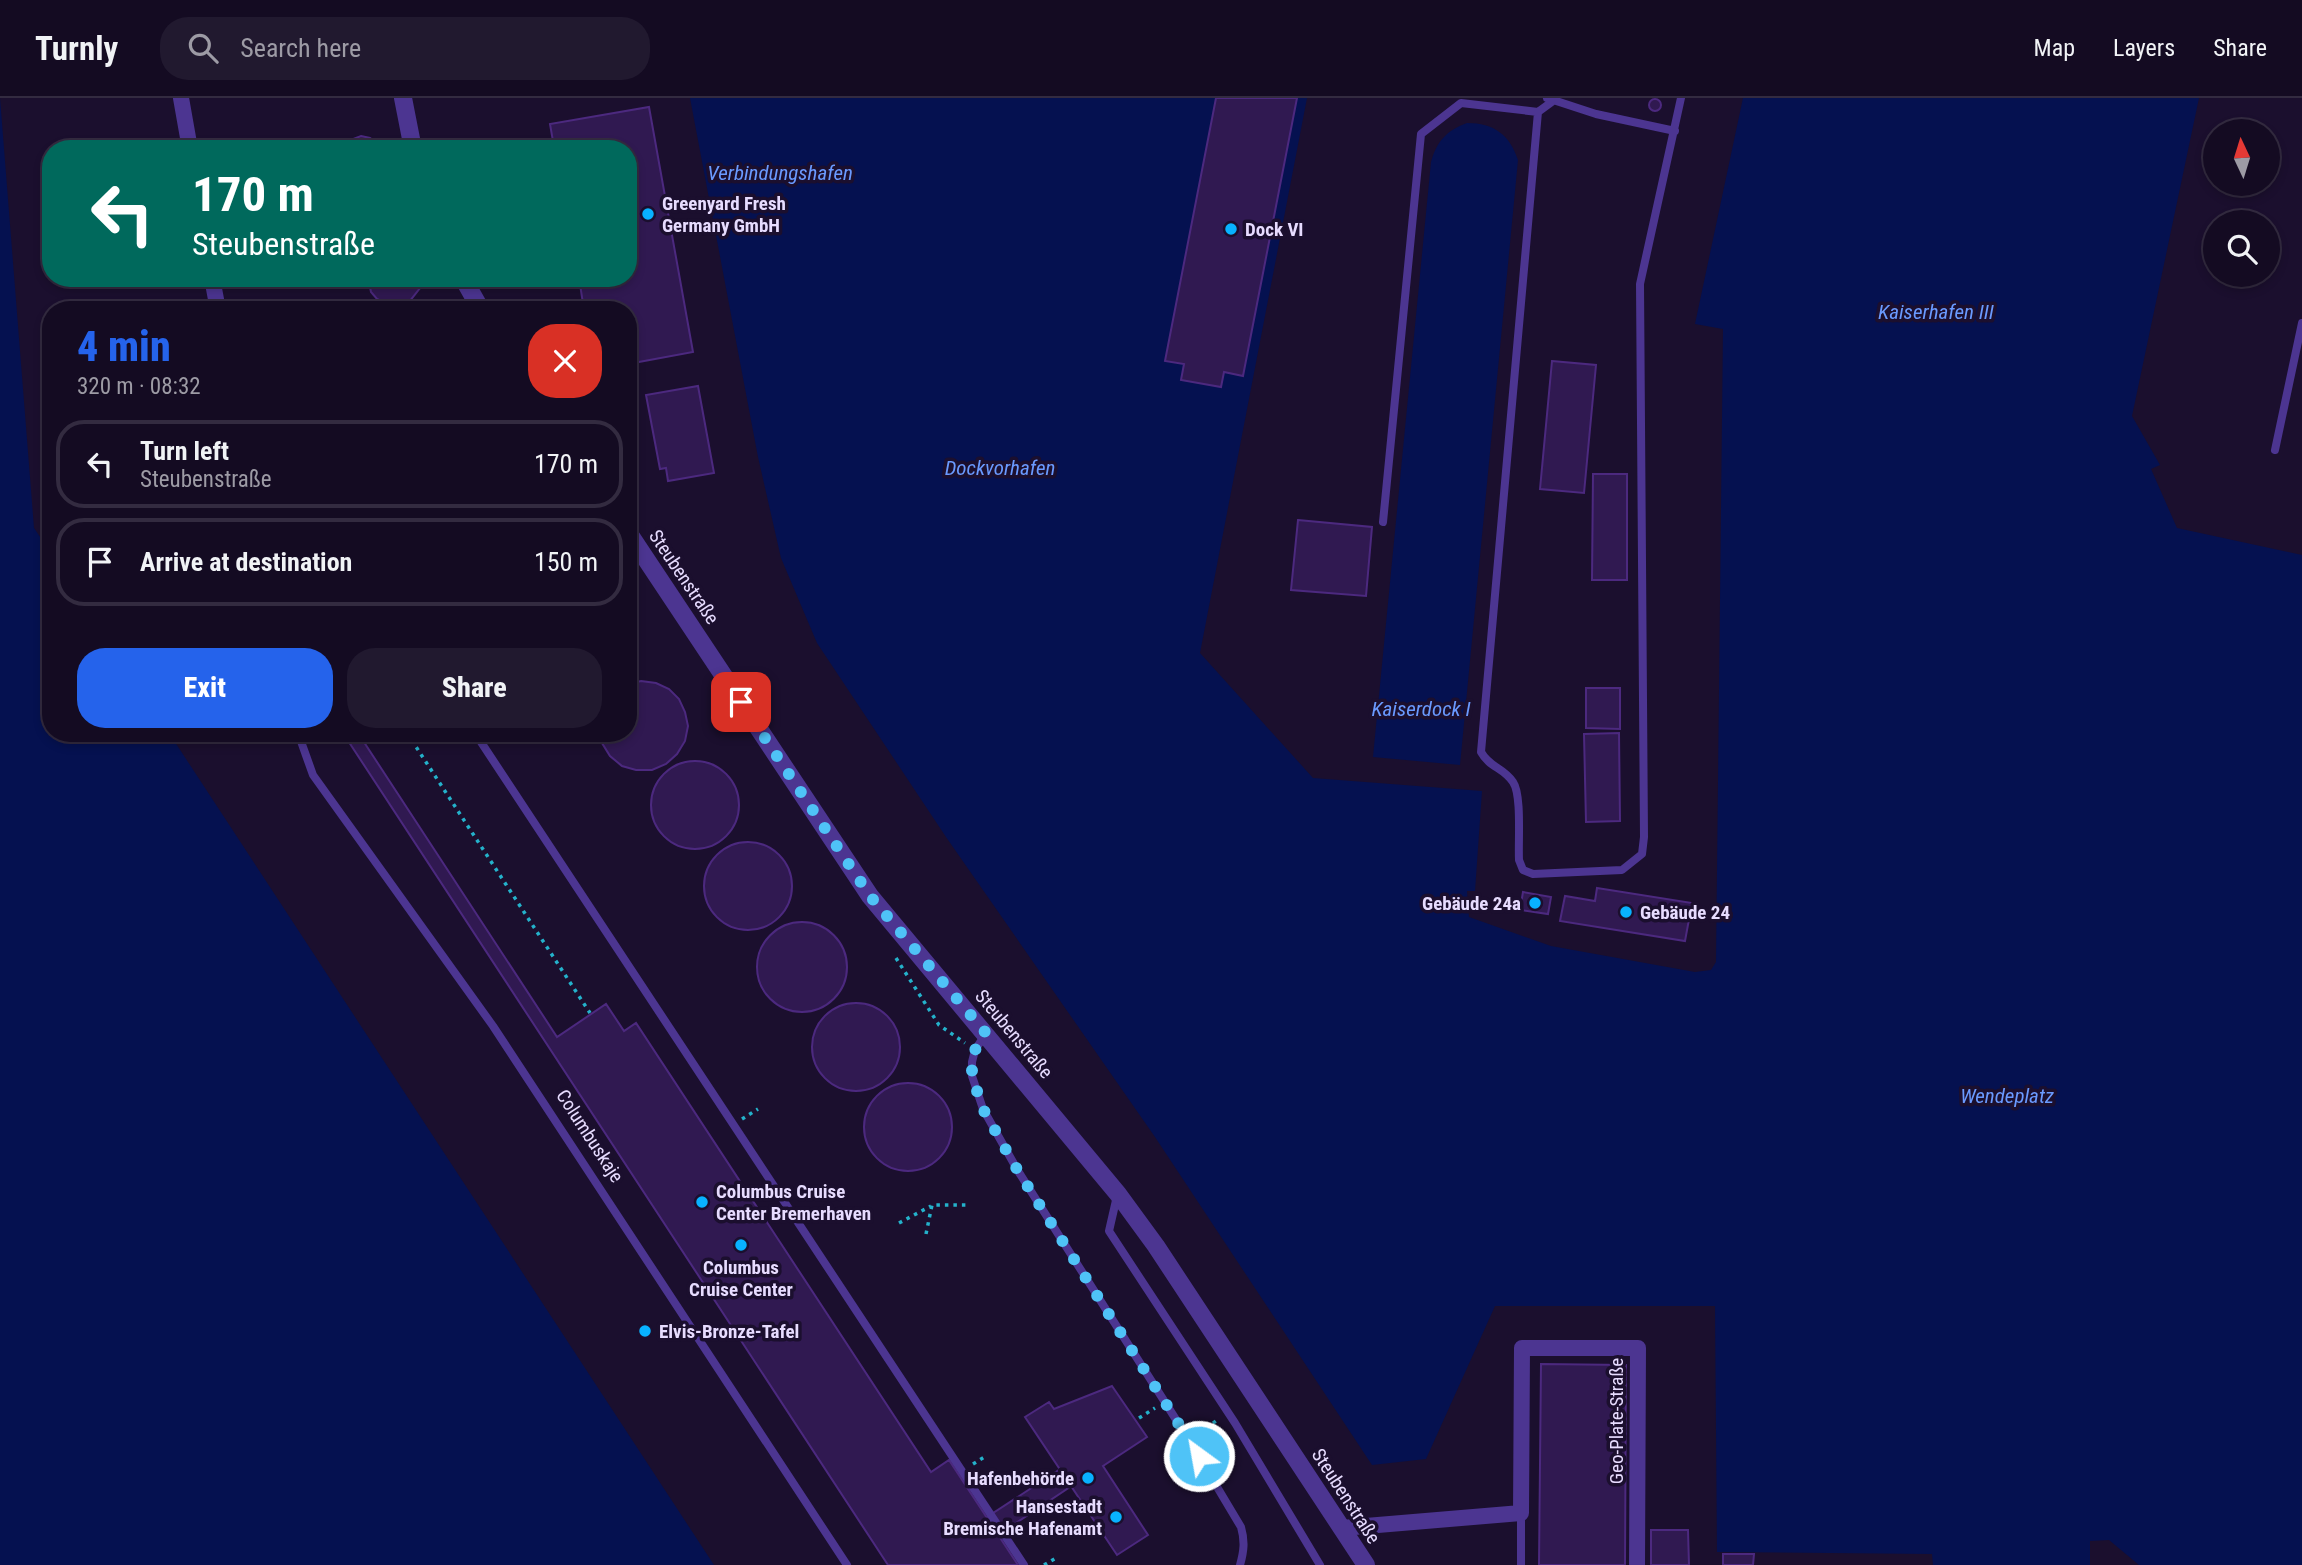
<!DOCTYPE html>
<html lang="en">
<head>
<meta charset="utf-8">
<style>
  :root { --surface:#140b22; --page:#21192f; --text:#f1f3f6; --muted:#9d9ba5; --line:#332b40; --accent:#2563eb }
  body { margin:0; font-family:"Roboto Condensed",sans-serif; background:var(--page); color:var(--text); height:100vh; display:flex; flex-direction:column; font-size:26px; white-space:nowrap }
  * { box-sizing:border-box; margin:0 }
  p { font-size:23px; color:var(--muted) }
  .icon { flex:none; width:38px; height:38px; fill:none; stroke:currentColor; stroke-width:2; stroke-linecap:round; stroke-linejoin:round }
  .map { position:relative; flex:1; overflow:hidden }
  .side { position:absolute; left:42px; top:203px; width:595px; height:441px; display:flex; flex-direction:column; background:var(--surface); border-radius:28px; box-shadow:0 4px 10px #0003,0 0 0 2px var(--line) }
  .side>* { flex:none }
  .guide { position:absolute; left:42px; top:42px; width:595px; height:147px; border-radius:28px; box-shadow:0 4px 10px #0003,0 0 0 2px var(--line); background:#00695c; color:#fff; overflow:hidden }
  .needle { width:46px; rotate:356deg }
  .controls { position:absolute; left:2203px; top:21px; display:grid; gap:14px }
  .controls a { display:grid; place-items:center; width:77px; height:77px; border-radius:50%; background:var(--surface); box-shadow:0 4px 10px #0003,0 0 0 2px var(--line); font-size:35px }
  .pin { position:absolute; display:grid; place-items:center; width:60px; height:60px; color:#fff; margin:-30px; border-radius:14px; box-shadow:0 4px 10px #0006 }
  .me { position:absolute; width:77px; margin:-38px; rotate:328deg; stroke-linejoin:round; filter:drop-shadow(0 0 5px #0008) }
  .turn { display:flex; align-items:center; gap:24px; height:147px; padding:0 35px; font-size:32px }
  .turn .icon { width:91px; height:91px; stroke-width:2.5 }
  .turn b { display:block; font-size:49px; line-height:60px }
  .round { display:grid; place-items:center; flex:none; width:74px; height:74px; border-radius:28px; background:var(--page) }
  .head { display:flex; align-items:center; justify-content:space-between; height:119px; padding:0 35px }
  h1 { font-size:42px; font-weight:800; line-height:52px; color:var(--accent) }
  .button { display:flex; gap:14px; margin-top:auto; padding:14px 35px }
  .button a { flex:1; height:80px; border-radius:28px; background:var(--accent); color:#fff; font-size:28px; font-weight:800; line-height:80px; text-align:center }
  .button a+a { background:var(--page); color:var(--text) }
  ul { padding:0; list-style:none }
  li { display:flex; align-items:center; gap:21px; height:88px; margin:0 14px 10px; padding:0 21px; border:4px solid var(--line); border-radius:28px }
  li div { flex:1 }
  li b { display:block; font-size:26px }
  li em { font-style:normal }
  header { display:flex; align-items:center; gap:42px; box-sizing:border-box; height:98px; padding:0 35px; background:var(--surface); border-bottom:2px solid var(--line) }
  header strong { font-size:33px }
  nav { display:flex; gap:38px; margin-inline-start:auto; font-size:24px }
  .search { width:490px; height:63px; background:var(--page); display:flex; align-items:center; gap:18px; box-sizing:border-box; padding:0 24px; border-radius:28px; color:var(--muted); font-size:26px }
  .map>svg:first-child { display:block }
</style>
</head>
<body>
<header>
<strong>Turnly</strong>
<div class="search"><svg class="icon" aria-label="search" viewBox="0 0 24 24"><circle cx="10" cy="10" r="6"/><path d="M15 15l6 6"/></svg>Search here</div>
<nav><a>Map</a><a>Layers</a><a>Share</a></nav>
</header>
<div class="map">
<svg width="2302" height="1467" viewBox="0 0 2302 1467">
  <rect width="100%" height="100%" fill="#1b0f2e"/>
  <path fill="#051150" d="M0,0L34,430L51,455V635H169L714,1467H0Z
    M690,0H1307L1200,555L1313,680L1482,693L1475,793H1467L1469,819L1551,848L1695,874L1711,872L1716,864L1723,231L1695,226L1743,0H2199L2132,318L2160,367L2151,371L2177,430L2302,457V1467H2139L2109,1442L2090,1443V1467H1933L1932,1456L1717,1454L1715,1208H1495L1426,1361L1372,1367L1155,1039L946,739L817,545L781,460L758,359Z
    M1467,25C1494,25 1510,37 1518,62L1460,667L1373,659L1431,64C1437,43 1446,33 1467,25Z"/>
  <path fill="#301951" stroke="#4c297f" stroke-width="2" d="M1216,0H1297L1243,278L1224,274L1221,289L1181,282L1184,266L1165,263Z
    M1649 7a6 6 0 1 1 12 0a6 6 0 1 1-12 0Z
    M649,9L693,254L628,266V212H584L579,180H628V51H547L554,49L550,26Z
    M361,38L370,40L384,51H338L345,44Z
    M368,180H421V182L420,190L409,204L392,208L377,201L371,194Z
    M1552,263L1596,267L1584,395L1540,391Z
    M698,288L714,375L668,383L666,370L660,371L646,297Z
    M1593,376H1627V482H1592Z
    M1298,422L1372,429L1366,498L1291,492Z
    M641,583L656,585L669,591L679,601L685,614L688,628L685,643L677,656L666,666L652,672H636L622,668L610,658L602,645L599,635H628V586Z
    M1586,590H1620V631L1586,630Z
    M343,635H358L557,939L606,906L624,933L636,925L931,1374L949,1362L1018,1467H888Z
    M1619,635L1620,723L1586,724L1584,636Z
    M651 707a44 44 0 1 1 88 0a44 44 0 1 1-88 0Z
    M704 788a44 44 0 1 1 88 0a44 44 0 1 1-88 0Z
    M1597,790L1692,805L1685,843L1560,823L1565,798L1595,803Z
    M1523,794L1551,799L1548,816L1520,812Z
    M757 869a45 45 0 1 1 90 0a45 45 0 1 1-90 0Z
    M812 949a44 44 0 1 1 88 0a44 44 0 1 1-88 0Z
    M864 1029a44 44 0 1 1 88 0a44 44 0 1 1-88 0Z
    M1541,1266L1626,1267L1625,1467H1539Z
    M1112,1288L1147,1339L1103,1368L1148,1437L1117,1457L1025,1319L1049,1304L1054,1311Z
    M1059,1372L1070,1389L998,1437L987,1419Z
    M1651,1432H1688L1689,1467H1651Z
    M1723,1456H1754L1753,1467H1723Z"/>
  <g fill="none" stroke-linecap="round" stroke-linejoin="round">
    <path stroke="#24b2cb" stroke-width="3.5" stroke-dasharray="3.5 5" stroke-linecap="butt" d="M407,635L590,915
      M896,860L939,927L965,945
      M742,1021L758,1011
      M899,1125L931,1108
      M926,1136L932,1107H968
      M1139,1320L1155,1310
      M1199,1335L1216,1323L1217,1325
      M973,1366L986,1358
      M1044,1467L1056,1460"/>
    <path stroke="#4c3591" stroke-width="8" d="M1547,0L1596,16L1675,33
      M1553,3L1538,14L1481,654C1490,670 1503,669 1513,684C1522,697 1518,744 1519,762L1523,772L1533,776L1622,772L1642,756L1644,739L1640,186L1681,0
      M2275,352L2302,225
      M1383,424L1421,36L1461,5L1538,14
      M298,635L313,677L493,928L847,1467
      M475,635L1024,1467
      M985,937L975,952L972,964V978L983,1011L1018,1073L1189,1342L1241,1429C1245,1443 1244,1453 1240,1467
      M1117,1098L1109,1133L1235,1325L1320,1467
      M1521,1467V1415"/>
    <path stroke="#4c3591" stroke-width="16" d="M181,0L190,51
      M212,180L218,212
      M1342,1430L1521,1415L1522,1250H1638L1637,1467"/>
    <path stroke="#4c3591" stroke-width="18" d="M403,0L413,51
      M463,180L481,212
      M628,434L870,798L1118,1096L1156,1148L1366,1467"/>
  </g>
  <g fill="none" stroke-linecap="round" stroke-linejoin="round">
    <path stroke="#4fc3f7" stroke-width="12" stroke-dasharray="0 21.6" d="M741,604L870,798L986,935L975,952L972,964V978L983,1011L1018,1073L1199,1358"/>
  </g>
  <g fill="#08b2ff" stroke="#1b0f2e" stroke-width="2.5">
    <circle cx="648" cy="116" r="7"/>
    <circle cx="1231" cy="131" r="7"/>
    <circle cx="1535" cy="805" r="7"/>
    <circle cx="1626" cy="814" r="7"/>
    <circle cx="702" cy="1104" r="7"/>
    <circle cx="741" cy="1147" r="7"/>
    <circle cx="645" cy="1233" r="7"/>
    <circle cx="1088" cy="1380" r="7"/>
    <circle cx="1116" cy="1419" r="7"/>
  </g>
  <g text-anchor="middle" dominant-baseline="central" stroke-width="7" stroke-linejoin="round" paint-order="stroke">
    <g font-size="19" font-weight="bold" fill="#e7dcff" stroke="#1b0f2e" text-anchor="start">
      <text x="662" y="105">Greenyard Fresh<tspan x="662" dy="22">Germany GmbH</tspan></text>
      <text x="1245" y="131">Dock VI</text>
      <text x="1521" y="805" text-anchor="end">Gebäude 24a</text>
      <text x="1640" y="814">Gebäude 24</text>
      <text x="716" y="1093">Columbus Cruise<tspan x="716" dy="22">Center Bremerhaven</tspan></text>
      <text x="741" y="1169" text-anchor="middle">Columbus<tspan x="741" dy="22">Cruise Center</tspan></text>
      <text x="659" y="1233">Elvis-Bronze-Tafel</text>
      <text x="1074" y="1380" text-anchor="end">Hafenbehörde</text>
      <text x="1102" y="1408" text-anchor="end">Hansestadt<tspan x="1102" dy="22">Bremische Hafenamt</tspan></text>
    </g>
    <g font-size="19" fill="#e7dcff" stroke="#1b0f2e">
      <text transform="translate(684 479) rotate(56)">Steubenstraße</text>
      <text transform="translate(1014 936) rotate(50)">Steubenstraße</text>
      <text transform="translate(590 1038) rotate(57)">Columbuskaje</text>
      <text transform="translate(1616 1323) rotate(-90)">Geo-Plate-Straße</text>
      <text transform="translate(1346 1398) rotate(57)">Steubenstraße</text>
    </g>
    <g font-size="21" font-style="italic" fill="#6a9aff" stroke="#1b0f2e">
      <text x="780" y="75">Verbindungshafen</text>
      <text x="1936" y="214">Kaiserhafen III</text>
      <text x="1000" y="370">Dockvorhafen</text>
      <text x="1421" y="611">Kaiserdock I</text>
      <text x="2007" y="998">Wendeplatz</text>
    </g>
  </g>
</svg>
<div class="controls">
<a><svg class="needle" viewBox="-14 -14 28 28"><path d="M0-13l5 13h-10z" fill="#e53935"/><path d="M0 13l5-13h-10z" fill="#9d9ba5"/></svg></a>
<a><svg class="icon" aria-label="search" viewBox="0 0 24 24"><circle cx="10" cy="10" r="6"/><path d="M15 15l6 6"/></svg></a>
</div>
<div class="pin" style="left:741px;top:604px;background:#d93025"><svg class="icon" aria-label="arrive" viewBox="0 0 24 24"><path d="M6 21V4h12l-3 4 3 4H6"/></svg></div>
<svg class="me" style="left:1199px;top:1358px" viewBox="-20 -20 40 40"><circle r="17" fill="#4fc3f7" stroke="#fff" stroke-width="3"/><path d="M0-11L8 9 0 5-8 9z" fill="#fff"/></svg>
<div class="guide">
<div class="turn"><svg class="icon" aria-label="left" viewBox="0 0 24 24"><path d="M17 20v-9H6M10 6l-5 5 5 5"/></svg><div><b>170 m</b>Steubenstraße</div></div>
</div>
<section class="side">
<div class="head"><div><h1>4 min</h1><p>320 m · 08:32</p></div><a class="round" style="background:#d93025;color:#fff"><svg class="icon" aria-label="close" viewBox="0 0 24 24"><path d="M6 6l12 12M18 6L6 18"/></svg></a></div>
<ul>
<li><svg class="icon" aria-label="left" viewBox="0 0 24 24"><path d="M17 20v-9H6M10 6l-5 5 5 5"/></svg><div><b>Turn left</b><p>Steubenstraße</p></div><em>170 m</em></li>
<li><svg class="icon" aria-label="arrive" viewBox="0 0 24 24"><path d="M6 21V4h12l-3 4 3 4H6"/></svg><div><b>Arrive at destination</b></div><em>150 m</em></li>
</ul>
<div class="button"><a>Exit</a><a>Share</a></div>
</section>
</div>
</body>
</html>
